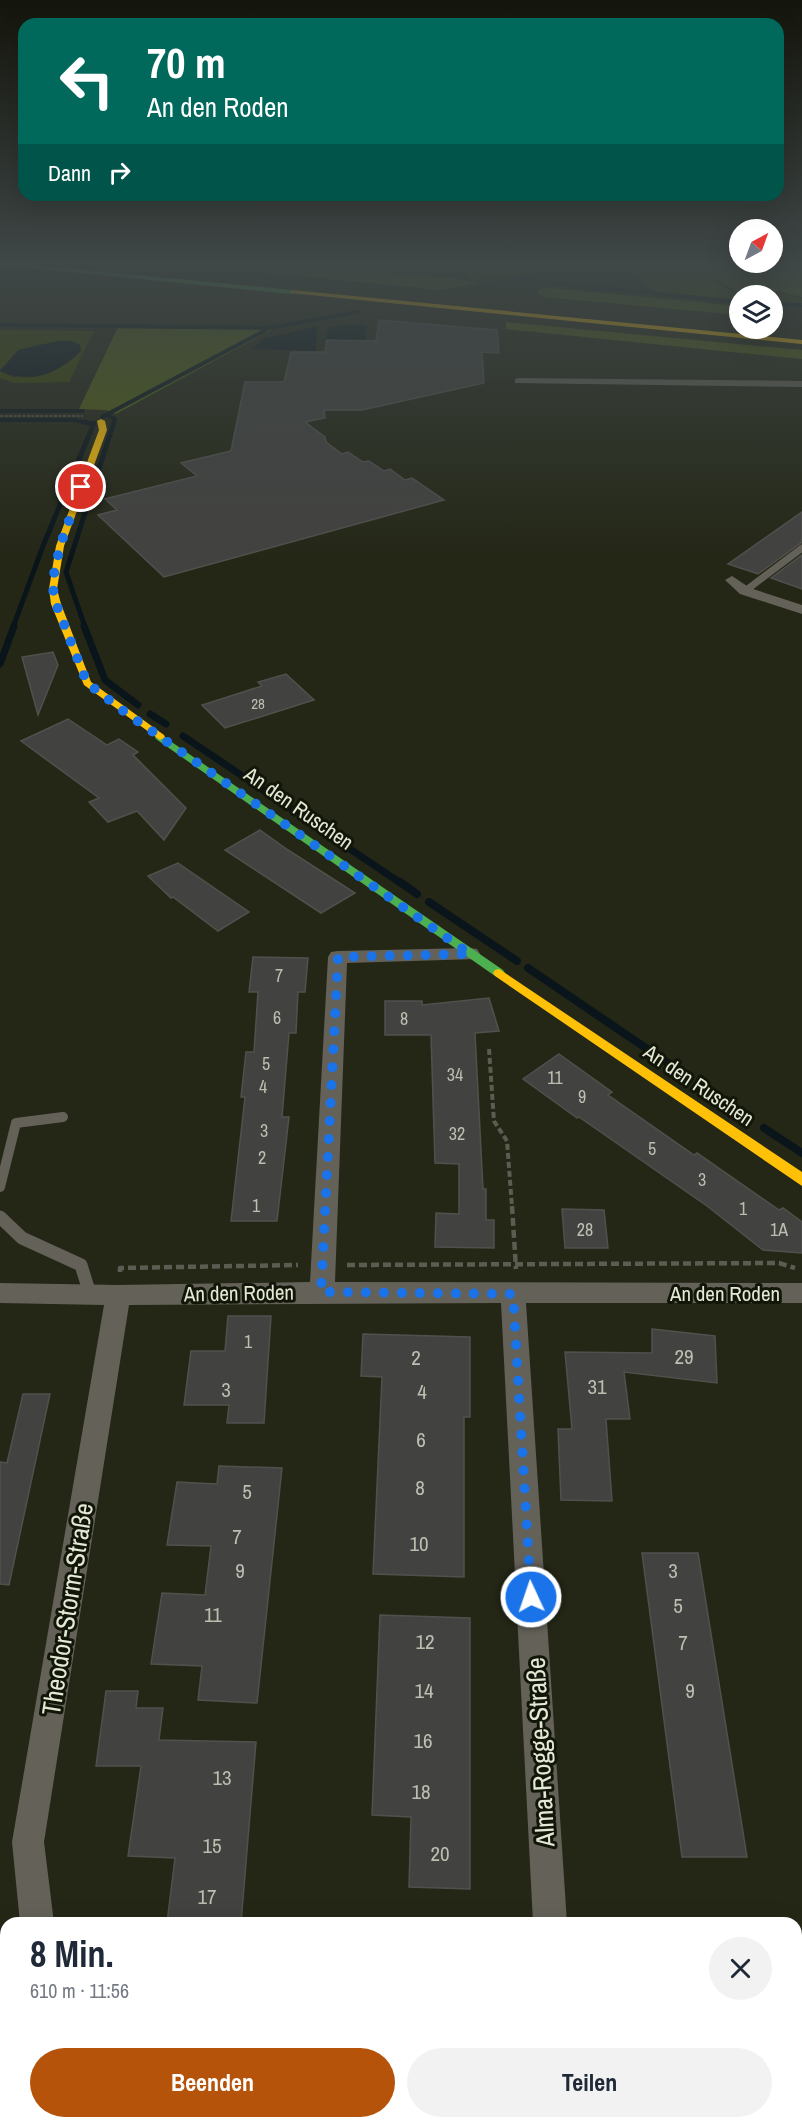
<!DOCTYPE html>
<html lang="de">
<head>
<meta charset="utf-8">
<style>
  :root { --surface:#fff; --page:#f2f2f3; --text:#1f2937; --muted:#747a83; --accent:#b45309 }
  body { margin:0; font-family:"Archivo Narrow",sans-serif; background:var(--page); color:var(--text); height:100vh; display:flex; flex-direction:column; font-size:22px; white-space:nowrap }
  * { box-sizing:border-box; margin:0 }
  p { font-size:20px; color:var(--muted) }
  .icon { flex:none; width:33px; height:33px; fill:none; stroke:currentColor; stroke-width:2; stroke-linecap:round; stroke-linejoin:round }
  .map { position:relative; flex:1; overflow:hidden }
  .details { position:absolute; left:0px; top:1917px; width:802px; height:212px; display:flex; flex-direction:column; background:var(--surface); border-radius:18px 18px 0 0; box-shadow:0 6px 24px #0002 }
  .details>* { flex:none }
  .guide { position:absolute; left:18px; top:18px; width:766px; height:183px; border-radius:18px; box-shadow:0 6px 24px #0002; background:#00695c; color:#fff; overflow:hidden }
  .needle { width:39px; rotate:41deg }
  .tools { position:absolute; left:729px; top:219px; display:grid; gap:12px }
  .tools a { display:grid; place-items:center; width:54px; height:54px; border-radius:50%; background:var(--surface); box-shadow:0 6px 24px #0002; font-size:30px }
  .pin { position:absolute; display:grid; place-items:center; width:51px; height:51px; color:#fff; margin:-26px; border:3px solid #fff; border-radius:50%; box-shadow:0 2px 6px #0007 }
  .me { position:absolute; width:66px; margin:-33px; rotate:357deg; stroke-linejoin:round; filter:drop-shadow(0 0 4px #0008) }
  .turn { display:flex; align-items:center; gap:21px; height:126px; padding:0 30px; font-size:27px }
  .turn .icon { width:78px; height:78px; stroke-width:2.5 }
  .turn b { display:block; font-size:42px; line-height:51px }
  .then { display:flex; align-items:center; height:57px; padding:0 30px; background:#0003; gap:12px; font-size:22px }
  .round { display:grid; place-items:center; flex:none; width:63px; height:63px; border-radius:32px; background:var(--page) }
  .overview { display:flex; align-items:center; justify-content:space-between; height:102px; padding:0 30px }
  h1 { font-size:36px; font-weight:800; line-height:45px }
  .button { display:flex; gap:12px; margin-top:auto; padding:12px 30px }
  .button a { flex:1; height:69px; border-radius:36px; background:var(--accent); color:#fff; font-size:24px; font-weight:800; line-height:69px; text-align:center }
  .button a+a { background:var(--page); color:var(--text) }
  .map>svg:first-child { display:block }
</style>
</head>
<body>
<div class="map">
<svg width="802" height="2128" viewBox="0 0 802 2128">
  <rect width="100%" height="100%" fill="#242716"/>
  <path fill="#384403" d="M616,262H686L737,295L781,294L801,298L802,303L773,302L772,296H740L739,301L659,293Z
    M527,264L539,275L470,279L463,270Z
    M0,330L94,331L69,382L14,383L0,378V371L15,378L72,341L35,345L0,369Z"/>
  <path fill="#4f5d11" d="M159,262H250L452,278L479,283L440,290Z
    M691,262H729L746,273L781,269L768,263L802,262V297L777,291L740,294Z
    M550,288L739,306V315L544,297L537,293L539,289Z
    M506,322L802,350V359L506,329Z
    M118,327L273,329L116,414L106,410L79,409Z"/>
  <path fill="#09151b" d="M344,325H367L365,340H326L328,328Z
    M317,326L316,351L251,349L264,339Z
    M58,341H72L80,345L81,351C58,374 31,385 0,371L18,350Z"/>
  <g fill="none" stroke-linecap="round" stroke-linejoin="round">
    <path stroke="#09151b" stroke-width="4" d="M479,289L516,281H532L740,302
      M772,304L802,305
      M0,325L268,328L358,312
      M0,411H83
      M107,415L115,419L113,424
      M102,417L266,330
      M0,420H74L92,424"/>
    <path stroke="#09151b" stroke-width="5" d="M85,422L92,424
      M96,478L114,422
      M13,627L43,546L94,423
      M85,627L66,572L92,491"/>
    <path stroke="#09151b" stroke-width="7" d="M84,626L105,680L138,705
      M0,664L14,626
      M150,714L166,724
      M183,736L293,810
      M307,820L402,884"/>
    <path stroke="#09151b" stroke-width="8" d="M400,882L417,894
      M429,902L517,961
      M528,968L687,1076
      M704,1087L747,1116
      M764,1128L802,1153"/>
  </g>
  <path fill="#424240" stroke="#51504d" stroke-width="1.5" d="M379,320L497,330L499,353L482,352L484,383L362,410H324L325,418L305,422L325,437L326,442L342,454L348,452L363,462L369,461L384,471L390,469L405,480L412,478L444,500L164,577L98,515L117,510L105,499L197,476L181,463L231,451L245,382H284L291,352H325L327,340L376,341Z
    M802,512V542L758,574L728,564Z
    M802,555V589L771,578Z
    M53,652L58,665L38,715L22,657Z
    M286,674L314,700L225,728L202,705L262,686L258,682Z
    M68,719L107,745L119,739L138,752L133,755L186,808L164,840L137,811L108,822L89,802L99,798L21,741Z
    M260,830L288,850L355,893L321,913L225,850Z
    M178,863L249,912L218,931L173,897L171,898L148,876Z
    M253,957L308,958L305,992H298L296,1033H289L282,1117H289L277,1221H231L245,1097H241L246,1052H254L258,992H249Z
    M489,998L499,1031L475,1033L483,1189H486V1220H494V1248L435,1247L436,1213L459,1214V1164L435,1163L431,1035H385V1001H422V1005Z
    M559,1054L612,1092L608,1095L694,1155L697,1153L779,1210L783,1208L802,1222V1253L763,1250L707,1206L579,1117L577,1118L523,1079Z
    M562,1209L604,1210L608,1248H565Z
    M228,1316H271L264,1423H227L229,1405H184L191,1351H225Z
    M652,1329L715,1336L717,1383L624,1372L630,1419H606L612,1501L561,1500L558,1429H572L565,1352L652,1353Z
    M363,1334L470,1337V1417H464V1577L373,1574L382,1377L361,1376Z
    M23,1394H50L9,1585L0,1584V1462L7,1463Z
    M219,1466L282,1468L257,1703L198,1700L202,1666L151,1664L162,1593L205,1595L211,1546L167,1545L177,1482L217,1484Z
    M642,1553H698L747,1857H682Z
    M380,1615L470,1618V1889L409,1887L411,1817L372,1815Z
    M106,1691H138L136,1708H163L159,1740L256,1742L241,1923H167L175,1858L128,1856L141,1766H96Z"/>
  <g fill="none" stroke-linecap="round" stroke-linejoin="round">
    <path stroke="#5c5c52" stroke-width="1.5" stroke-dasharray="3 1.5" stroke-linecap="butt" d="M0,416H83"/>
    <path stroke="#5c5c52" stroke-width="4" stroke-dasharray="6 3" stroke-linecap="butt" d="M489,1049L494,1121L507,1141L512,1207"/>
    <path stroke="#5c5c52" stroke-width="4.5" stroke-dasharray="8 4" stroke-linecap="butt" d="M512,1206L516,1269
      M347,1265L779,1263L795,1268
      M120,1272V1268L298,1265"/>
    <path stroke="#646159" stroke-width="7" d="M745,591L802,548"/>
    <path stroke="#646159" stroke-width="10" d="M0,1187L16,1123L63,1117"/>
    <path stroke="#646159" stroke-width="13" d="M0,1217L22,1238L81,1265L90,1294"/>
    <path fill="#646159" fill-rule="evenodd" d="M519,378L802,381V387L515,383V379Z
      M732,576L750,588L802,605V614L740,594L725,580Z
      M470,948L477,949L480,954L477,959L347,963L335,1282L802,1283V1303H526L567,1923H533L501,1303L129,1305L44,1842L54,1923H20L12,1842L104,1305L0,1303V1283L118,1285L310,1282L328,957L331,952L338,951Z
      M56,2122H92L93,2128H57Z
      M526,2122H562V2128H526Z"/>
    <path fill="#4caf50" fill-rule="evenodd" d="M0,262L292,290L295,292L292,294L0,265Z
      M160,734L503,970L505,973L503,976H495L156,739L155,737Z"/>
    <path fill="#ffc107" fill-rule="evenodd" d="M292,290L802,340V344L290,293Z
      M101,419L105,421L107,430L64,546L57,589L61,604L91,682L164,735L165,737L160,740L84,685L51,604L49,589L56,546L99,430L97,421Z
      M499,969L802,1172V1186L495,976L493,973L495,970Z"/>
  </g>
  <linearGradient id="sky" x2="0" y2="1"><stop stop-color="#14150c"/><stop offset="0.47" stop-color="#3f4747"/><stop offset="1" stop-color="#3f4747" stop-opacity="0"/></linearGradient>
  <rect width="802" height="560" fill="url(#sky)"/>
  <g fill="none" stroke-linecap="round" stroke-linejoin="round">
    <path stroke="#1a73e8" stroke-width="10" stroke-dasharray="0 18" d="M81,487L60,546L54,574L53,589L56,604L87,683L126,713L470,954L338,957L321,1292L513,1294L531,1597"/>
  </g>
  <g text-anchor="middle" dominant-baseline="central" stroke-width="6" stroke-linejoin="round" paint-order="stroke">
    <g font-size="15" fill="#bcbfb0">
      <text x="258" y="703">28</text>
    </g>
    <g font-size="18" fill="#bcbfb0">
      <text x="279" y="975">7</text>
      <text x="277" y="1017">6</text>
      <text x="404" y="1018">8</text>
      <text x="266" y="1063">5</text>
      <text x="455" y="1074">34</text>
      <text x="555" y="1077">11</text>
      <text x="263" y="1086">4</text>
      <text x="582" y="1096">9</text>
      <text x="264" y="1130">3</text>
      <text x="457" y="1133">32</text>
      <text x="652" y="1148">5</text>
      <text x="262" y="1157">2</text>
      <text x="702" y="1179">3</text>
      <text x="256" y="1205">1</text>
      <text x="743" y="1208">1</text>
      <text x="585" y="1229">28</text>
      <text x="779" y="1229">1A</text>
      <text x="248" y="1341">1</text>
    </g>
    <g font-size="21" fill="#e4e9d6" stroke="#121608">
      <text transform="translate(299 808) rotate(35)">An den Ruschen</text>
      <text transform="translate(699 1085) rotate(34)">An den Ruschen</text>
      <text transform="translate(239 1293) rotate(-1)">An den Roden</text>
      <text x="725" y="1293">An den Roden</text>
    </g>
    <g font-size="21" fill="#bcbfb0">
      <text x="684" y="1356">29</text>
      <text x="416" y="1357">2</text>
      <text x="597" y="1386">31</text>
      <text x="226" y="1389">3</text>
      <text x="422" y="1391">4</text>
      <text x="421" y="1439">6</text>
      <text x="420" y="1487">8</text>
      <text x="247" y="1491">5</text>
      <text x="237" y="1536">7</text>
      <text x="419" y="1543">10</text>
      <text x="240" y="1570">9</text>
      <text x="673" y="1570">3</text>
      <text x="678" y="1605">5</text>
      <text x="213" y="1614">11</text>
      <text x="425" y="1641">12</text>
      <text x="683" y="1642">7</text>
      <text x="424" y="1690">14</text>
      <text x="690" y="1690">9</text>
      <text x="423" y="1740">16</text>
      <text x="222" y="1777">13</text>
      <text x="421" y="1791">18</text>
      <text x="212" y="1845">15</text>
      <text x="440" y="1853">20</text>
      <text x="207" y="1896">17</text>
    </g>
    <g font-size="26" fill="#e4e9d6" stroke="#121608">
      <text transform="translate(67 1609) rotate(-81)">Theodor-Storm-Straße</text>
      <text transform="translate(540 1752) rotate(-93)">Alma-Rogge-Straße</text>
    </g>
  </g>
</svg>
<div class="tools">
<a><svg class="needle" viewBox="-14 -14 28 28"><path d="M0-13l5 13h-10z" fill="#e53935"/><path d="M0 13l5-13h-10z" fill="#747a83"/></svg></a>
<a><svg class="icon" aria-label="layers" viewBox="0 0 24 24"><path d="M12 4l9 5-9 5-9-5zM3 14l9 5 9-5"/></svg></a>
</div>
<div class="pin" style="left:81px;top:487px;background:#d93025"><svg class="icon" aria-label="arrive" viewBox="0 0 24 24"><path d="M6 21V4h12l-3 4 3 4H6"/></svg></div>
<svg class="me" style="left:531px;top:1597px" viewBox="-20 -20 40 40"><circle r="17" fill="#1a73e8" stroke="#fff" stroke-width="3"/><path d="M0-11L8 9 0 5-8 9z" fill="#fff"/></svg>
<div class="guide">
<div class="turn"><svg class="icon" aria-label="left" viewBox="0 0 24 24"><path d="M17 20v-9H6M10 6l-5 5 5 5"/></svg><div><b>70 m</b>An den Roden</div></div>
<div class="then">Dann<svg class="icon" aria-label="right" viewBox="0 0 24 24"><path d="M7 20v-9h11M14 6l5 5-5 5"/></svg></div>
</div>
<section class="details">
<div class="overview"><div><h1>8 Min.</h1><p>610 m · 11:56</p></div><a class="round"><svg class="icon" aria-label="close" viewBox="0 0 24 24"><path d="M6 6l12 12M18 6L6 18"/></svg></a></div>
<div class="button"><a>Beenden</a><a>Teilen</a></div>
</section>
</div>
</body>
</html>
